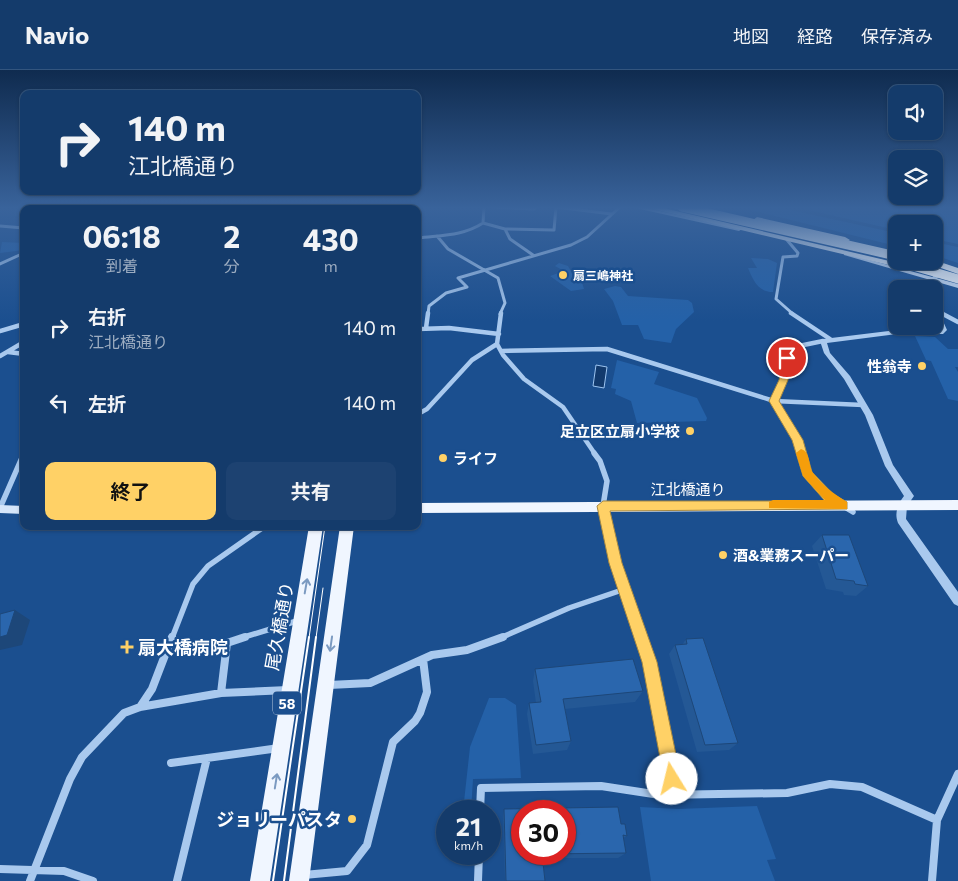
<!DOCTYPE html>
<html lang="ja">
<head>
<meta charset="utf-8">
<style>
  :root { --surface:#143b6b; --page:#1d4271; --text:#f1f3f6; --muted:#9dadc1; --line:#33557e; --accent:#ffd166 }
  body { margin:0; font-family:Commissioner,"Noto Sans JP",sans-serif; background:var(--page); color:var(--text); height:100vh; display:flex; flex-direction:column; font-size:19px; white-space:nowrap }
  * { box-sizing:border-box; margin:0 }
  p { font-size:16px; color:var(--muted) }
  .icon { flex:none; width:28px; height:28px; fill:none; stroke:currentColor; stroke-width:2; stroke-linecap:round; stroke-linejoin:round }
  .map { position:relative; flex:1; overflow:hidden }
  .details { position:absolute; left:20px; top:135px; width:401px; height:325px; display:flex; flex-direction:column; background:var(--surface); border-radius:10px; box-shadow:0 1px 4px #0004,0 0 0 1px var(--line) }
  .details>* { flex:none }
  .banner { position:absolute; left:20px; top:20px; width:401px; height:105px; border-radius:10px; box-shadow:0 1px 4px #0004,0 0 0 1px var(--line); background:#143b6b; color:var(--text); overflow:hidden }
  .controls { position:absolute; left:888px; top:15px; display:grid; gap:10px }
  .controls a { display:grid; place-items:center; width:55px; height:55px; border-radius:10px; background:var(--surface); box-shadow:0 1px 4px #0004,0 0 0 1px var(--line); font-size:25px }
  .speed { position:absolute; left:436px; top:730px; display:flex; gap:10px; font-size:25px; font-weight:700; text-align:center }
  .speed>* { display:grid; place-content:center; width:65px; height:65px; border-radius:50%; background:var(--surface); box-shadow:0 1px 4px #0004,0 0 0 1px var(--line); line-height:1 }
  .speed small { font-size:12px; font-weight:400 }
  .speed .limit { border:8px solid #d22; background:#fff; color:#111 }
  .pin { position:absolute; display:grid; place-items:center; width:42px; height:42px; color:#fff; margin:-21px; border:2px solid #fff; border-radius:50%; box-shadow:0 1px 5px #0007 }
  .me { position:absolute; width:55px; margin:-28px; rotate:351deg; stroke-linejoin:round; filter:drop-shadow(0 0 4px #0008) }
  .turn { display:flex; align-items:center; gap:18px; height:105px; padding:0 25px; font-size:22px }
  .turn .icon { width:65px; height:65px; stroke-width:2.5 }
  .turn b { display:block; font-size:35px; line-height:42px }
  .eta { display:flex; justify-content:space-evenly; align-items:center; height:85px; text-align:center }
  .eta b { font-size:30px; font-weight:700; line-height:35px }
  .action { display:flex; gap:10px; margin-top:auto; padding:10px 25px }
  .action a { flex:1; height:58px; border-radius:10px; background:var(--accent); color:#111; font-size:20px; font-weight:700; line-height:58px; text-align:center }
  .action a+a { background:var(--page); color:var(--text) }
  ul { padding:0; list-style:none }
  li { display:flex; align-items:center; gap:15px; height:75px; padding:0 25px }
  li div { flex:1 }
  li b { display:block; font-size:19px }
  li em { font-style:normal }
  header { display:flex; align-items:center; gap:30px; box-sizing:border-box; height:70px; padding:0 25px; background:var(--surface); border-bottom:1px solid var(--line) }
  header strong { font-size:24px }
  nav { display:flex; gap:28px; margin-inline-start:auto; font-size:18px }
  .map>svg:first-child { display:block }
</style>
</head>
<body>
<header>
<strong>Navio</strong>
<nav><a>地図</a><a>経路</a><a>保存済み</a></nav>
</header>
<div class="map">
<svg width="958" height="811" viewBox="0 0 958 811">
  <rect width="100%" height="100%" fill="#1b4f8f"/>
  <path fill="#2461a8" d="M739,137H777L896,163V176Z
    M795,137H958V174L934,169V154H896V160Z
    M2,172L24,173V180L0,183Z
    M934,172L958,177V193L934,185Z
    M751,188L768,189L777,193L773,222C758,222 753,210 748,198H757Z
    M559,193L568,196L573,205L580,206L584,219L571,221L550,206L564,201L555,196Z
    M615,216L621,217L628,226L688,230L692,233L694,242L676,259L671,273L644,269L638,255H622L613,231L604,219Z
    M915,266L935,267L948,279H958V297H955L958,302V331L948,329L931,291L926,290Z
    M617,290L659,302L654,314L697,328L707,348L706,351L637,353L631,331L615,324L616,319L611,318Z
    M489,628H505L516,635L521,708L473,709L471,741H463L470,677Z
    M757,736L776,789L767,790L775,811H651L640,737L678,739Z"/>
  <path fill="#123a6d" stroke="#9cc4f0" d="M596,295L607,297L604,318L593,316Z"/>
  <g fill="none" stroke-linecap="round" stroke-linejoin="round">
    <path stroke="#a9c9ee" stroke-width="3" d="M169,137V139
      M495,137L534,139L536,137
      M556,137L612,144
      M231,139L232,137
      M346,139L347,137
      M483,153L505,159L510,169L533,185
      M0,156L24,158
      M505,159L554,160L556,137
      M437,166L448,179L498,208L505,233L500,244
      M418,168C441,165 463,166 483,153L484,137
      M787,170L798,183L797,186L783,187L776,229L793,244
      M0,194L24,183
      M934,239L943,244
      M428,244L429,236L446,223L467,217L458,208L571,175L587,167L620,137"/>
    <path stroke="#a9c9ee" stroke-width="4.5" d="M791,243L830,269
      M941,243L958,252
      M426,258L428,243
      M418,259L449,258L499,264
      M0,261L24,254
      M497,274L503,285L524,309L563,337L595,384
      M501,281L607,279L774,331L863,335
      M8,282L24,284
      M0,286L24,272
      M418,344L427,339L472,290L497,274L501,243
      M801,384L797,370L774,331C782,313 784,293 794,277L823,271"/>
    <path stroke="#a9c9ee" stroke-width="5.5" d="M594,383L600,391L607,411L603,436L616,493L641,568
      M801,383C811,415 825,425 853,442
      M0,438L24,383
      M172,568L193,514L208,496L265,456
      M241,568L300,550
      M500,568L569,538L625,519"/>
    <path stroke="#a9c9ee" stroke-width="8" d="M641,567C658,618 666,672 674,725
      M329,615L370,613L432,585L467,580L503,567
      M221,623L227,573L245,567
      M140,637L152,619L172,567
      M171,693L279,678
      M480,741L481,718L601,716L660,725L787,723L830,714L862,717L937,750
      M0,799L64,801L93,811
      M304,805L347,801L367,775L393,672L415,651L420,643L427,622L423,589
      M30,811L70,709L82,687L124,643L140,637L221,623L288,620
      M177,811L207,688
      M478,811L479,784
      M932,811L937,750L958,704"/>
    <path fill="#a9c9ee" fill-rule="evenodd" d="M938,200L943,201L936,210L937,219L934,221V219H931L930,210Z
      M934,236L937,238L947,260L943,264H897L827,273L830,283L850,306L873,345L893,395L914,426L907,436L906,449L958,522V536L954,534L898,453C894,443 898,434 904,426L885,396L865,345L844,309L824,283L820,271L823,269L897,260L939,261L941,260L934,245Z"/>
    <path fill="#d6e6fa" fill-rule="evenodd" d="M631,137H642L742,159L739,161Z
      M669,137H680L694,141L691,143Z
      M844,183L958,214V218L844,185Z
      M0,435L24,436V444L0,443Z"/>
    <path fill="#f0f6ff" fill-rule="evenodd" d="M362,137H368V139H362Z
      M371,137H377V139H371Z
      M388,137H394V139H388Z
      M958,430V440L418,443V433Z
      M309,456H323L270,811H250Z
      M340,456H354L309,811H289Z"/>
    <path fill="#fff" fill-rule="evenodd" d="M644,137H659L915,197L910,200Z
      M757,147L845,167L850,170L845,173L754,152L753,150Z
      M934,190L958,198V204L921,191Z"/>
    <path stroke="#fff" stroke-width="1" d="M351,137V139
      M309,568L325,456
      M316,568L323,518"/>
    <path stroke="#fff" stroke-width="2" d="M273,811L309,567
      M284,811L316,567"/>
    <path stroke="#fff" stroke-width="9" d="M682,137L896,186
      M896,191L958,209"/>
  </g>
  <path fill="#245895" d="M822,465L868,516L856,526L844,525L843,522L826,519L812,476Z
    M686,569L738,673L729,680L697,682L669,584L675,575H682Z
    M535,599L643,621L635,632L565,639L571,671L567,680L533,684L527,644L529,633H536L533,611Z
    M504,739L621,754L627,766L623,768L626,783L618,788H543L545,811H505L503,746Z"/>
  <path fill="#1d4779" d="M15,540L30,550L22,575L0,580V567Z"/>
  <path fill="#2a66ad" stroke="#1d4779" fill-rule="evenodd" d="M822,465H849L868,516L855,514L854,511L836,509Z
    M15,540L7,565L0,567V544Z
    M703,568L738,673L705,675L675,575L687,574L686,569Z
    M633,589L643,621L563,629L571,671L536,675L529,633L541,632L535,599Z
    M618,737L621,754H625L627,766L623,765L626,783L542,784L545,811H506L504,739ZM522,741H565V784H522Z"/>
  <defs><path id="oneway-shaft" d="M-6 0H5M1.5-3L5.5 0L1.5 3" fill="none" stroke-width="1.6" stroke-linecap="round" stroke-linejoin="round" transform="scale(1.25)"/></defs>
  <g stroke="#7b9ac1">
    <use href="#oneway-shaft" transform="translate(306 516) rotate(-80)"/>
    <use href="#oneway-shaft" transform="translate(331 574) rotate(98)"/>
    <use href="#oneway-shaft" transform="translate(276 711) rotate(-81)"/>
  </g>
  <linearGradient id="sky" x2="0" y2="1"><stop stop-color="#0f2b4f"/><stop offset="0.55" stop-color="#39639b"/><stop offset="1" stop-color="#39639b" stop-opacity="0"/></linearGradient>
  <rect width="958" height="251" fill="url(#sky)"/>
  <path fill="#ffd166" stroke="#a68842" d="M784,286L792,288L788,310L779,331L803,370L812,402L833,424L847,432V439L610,441L622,493L657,592L681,709L678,715L672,717L666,715L664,709L642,592L609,493L597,436L603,431H825L803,406L792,370L769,331L779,310Z"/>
  <path fill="#f59e0b" d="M801,379C811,382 808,396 813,403C822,415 834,424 847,432V439L769,438V432L773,430H825L803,406L796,383Z"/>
  <g fill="#ffd166" stroke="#1b4f8f" stroke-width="2">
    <circle cx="563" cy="205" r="5"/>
    <circle cx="922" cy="296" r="5"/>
    <circle cx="690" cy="361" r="5"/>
    <circle cx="443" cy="388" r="5"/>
    <circle cx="723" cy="485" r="5"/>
    <path d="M124.5 569.5h5v5h5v5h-5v5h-5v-5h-5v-5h5z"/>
    <circle cx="352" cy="749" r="5"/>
  </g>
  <g text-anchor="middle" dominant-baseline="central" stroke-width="5" stroke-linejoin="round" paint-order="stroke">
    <g font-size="12" font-weight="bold" fill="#fff" stroke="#1b4f8f" text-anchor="start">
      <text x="573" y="205">扇三嶋神社</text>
    </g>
    <rect fill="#1b4f8f" stroke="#bbcadd" stroke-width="1" x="273" y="621.5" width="28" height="23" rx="4"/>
    <g font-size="14" font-weight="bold" fill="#fff">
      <text x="287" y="633">58</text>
    </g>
    <g font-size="15" font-weight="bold" fill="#fff" stroke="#1b4f8f" text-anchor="end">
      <text x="912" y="296">性翁寺</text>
      <text x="680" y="361">足立区立扇小学校</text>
      <text x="453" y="388" text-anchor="start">ライフ</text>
      <text x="733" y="485" text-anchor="start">酒&amp;業務スーパー</text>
    </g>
    <g font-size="15" fill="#fff" stroke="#1b4f8f">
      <text x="688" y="419">江北橋通り</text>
    </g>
    <g font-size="18" fill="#fff" stroke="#1b4f8f">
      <text transform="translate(279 556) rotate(-80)">尾久橋通り</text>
    </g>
    <g font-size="18" font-weight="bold" fill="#fff" stroke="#1b4f8f" text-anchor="start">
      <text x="138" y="577">扇大橋病院</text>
      <text x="342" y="749" text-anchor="end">ジョリーパスタ</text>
    </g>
  </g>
</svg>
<div class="controls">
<a><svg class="icon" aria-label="sound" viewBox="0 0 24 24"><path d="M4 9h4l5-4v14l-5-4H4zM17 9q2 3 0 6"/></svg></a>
<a><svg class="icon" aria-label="layers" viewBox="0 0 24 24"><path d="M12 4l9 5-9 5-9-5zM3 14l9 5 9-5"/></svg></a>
<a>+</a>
<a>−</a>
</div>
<div class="speed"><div>21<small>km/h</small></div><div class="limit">30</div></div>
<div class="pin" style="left:787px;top:288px;background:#d93025"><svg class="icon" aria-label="arrive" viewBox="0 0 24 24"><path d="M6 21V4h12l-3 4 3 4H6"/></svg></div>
<svg class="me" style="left:672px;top:709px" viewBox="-20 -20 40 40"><circle r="19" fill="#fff"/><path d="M0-13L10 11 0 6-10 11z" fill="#ffd166"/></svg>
<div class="banner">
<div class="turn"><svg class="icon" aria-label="right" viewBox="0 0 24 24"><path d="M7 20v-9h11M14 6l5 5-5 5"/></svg><div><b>140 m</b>江北橋通り</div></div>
</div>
<section class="details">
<div class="eta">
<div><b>06:18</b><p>到着</p></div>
<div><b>2</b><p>分</p></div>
<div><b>430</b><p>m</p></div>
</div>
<ul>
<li><svg class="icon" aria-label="right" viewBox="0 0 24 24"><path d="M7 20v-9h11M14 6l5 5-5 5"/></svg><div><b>右折</b><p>江北橋通り</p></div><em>140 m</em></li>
<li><svg class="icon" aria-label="left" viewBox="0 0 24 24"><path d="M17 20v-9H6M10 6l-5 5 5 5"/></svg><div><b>左折</b></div><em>140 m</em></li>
</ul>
<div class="action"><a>終了</a><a>共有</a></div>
</section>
</div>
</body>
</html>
